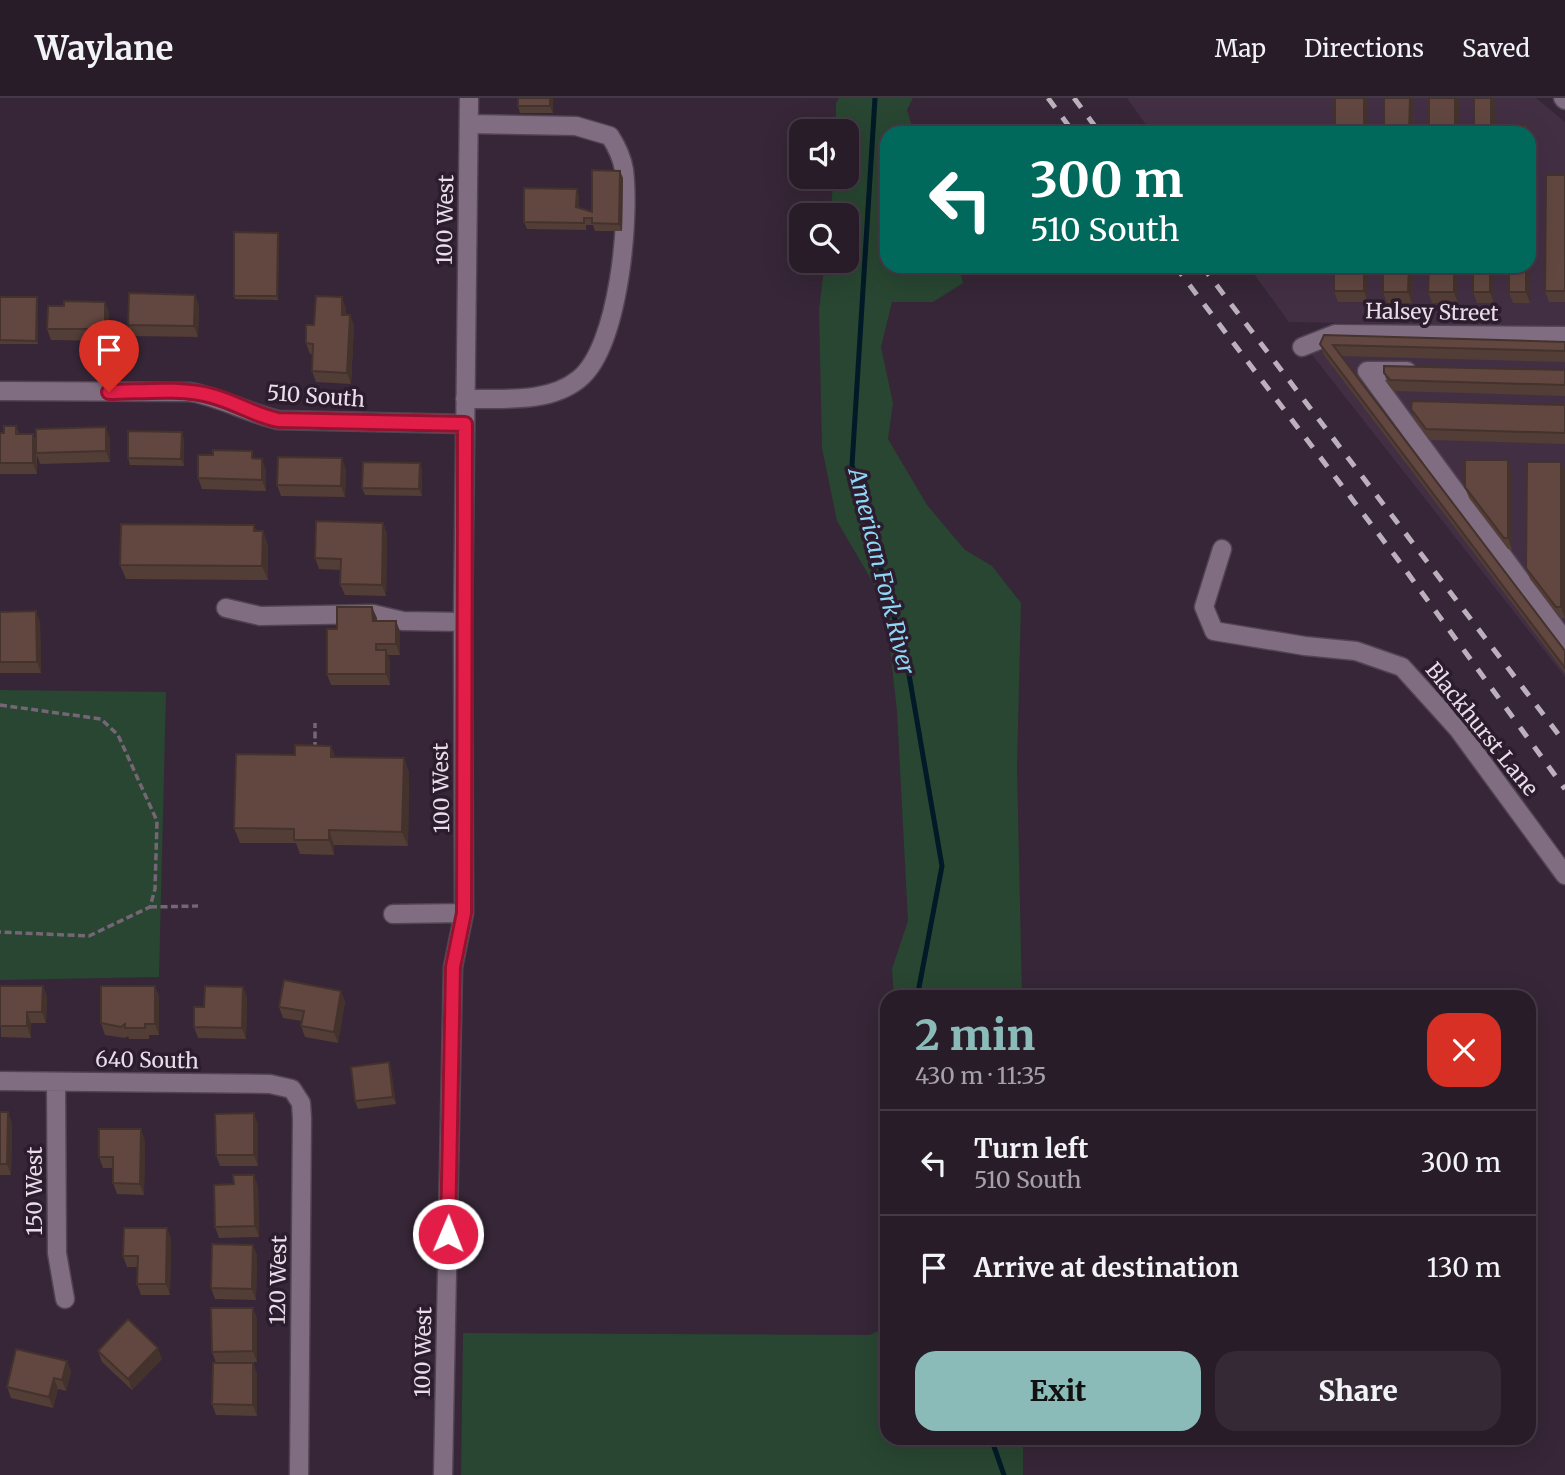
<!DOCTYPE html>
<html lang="en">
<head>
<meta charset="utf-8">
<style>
  :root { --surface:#281c29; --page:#342935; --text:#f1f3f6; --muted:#a5a1a8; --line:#443a46; --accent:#8bbbb9 }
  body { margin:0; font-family:Merriweather,serif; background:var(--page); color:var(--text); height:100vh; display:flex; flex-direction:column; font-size:26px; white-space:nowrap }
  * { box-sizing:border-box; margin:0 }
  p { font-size:23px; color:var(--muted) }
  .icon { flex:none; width:38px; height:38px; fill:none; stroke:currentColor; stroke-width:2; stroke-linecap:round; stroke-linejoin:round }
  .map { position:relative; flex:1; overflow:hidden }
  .sheet { position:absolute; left:880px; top:892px; width:656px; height:455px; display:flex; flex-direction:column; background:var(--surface); border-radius:21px; box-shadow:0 7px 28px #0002,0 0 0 2px var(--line) }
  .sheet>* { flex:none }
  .banner { position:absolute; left:880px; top:28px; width:656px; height:147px; border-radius:21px; box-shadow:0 7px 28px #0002,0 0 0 2px var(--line); background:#00695c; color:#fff; overflow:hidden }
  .fabs { position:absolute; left:789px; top:21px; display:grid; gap:14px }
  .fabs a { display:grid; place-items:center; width:70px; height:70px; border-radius:14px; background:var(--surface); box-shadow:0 7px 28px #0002,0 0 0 2px var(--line); font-size:35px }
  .pin { position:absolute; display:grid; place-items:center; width:60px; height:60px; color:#fff; margin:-72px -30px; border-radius:50% 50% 50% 0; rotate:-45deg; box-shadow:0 0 7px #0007 }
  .pin .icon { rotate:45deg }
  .me { position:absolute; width:77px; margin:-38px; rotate:1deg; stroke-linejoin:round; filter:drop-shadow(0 0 5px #0008) }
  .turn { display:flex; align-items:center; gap:24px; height:147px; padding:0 35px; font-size:32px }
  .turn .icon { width:91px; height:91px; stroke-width:2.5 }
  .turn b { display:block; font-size:49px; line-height:60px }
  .round { display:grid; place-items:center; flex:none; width:74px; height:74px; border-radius:21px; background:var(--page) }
  .overview { display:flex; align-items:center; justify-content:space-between; height:119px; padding:0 35px }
  h1 { font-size:42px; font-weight:800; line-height:52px; color:var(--accent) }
  .action { display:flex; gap:14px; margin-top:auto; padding:14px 35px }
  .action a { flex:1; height:80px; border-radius:21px; background:var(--accent); color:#111; font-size:28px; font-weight:800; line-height:80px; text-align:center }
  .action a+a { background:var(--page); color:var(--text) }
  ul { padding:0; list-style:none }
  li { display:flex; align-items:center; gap:21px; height:105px; padding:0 35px; border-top:2px solid var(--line) }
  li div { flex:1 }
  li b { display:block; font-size:26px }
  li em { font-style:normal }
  header { display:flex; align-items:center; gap:42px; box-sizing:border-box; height:98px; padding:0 35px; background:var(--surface); border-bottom:2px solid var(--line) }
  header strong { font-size:33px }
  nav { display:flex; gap:38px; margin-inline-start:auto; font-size:24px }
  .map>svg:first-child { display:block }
</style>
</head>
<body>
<header>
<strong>Waylane</strong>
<nav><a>Map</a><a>Directions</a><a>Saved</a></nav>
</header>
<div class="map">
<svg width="1565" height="1377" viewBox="0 0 1565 1377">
  <rect width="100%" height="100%" fill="#362637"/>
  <path fill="#432f44" d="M1127,0H1536L1565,24V229L1289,224L1248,168H1530V35H1152Z
    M1309,253L1565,255V579Z"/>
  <path fill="#284631" d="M839,0H913L907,12L914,35H887V168H959L963,185L933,204H892L881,249L893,305L888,341L927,407L965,452L992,468L1021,505L1017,669L1022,899H894L892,871L908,823L897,613L889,542L875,488L837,423L822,350L819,212L825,163H847V117H830L834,79H847V33H836V5Z
    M0,592L166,594L159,879L0,882Z
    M887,1229V1340L1023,1341V1377H461L463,1235L870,1237Z"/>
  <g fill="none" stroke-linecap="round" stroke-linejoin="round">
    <path stroke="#001b27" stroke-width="5" d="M875,0L852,367L907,565L942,768L917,900
      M991,1340L1004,1377"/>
    <g stroke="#524453" stroke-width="21">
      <path id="minor" d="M1563,0L1565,2
        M1302,249L1335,236L1565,238
        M1407,273H1367L1565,543
        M0,293L190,294C221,299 247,315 278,322L465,326
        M465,301C503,300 548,306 579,281C619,249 630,121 624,72C622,59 617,49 610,38L576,28L469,26
        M1222,451L1204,509L1214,533L1305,548L1356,553L1402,569L1458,631L1565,777
        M226,510L260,518L373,516L403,523L463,524
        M393,816L464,815
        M0,983L270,986L292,991L301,1005L302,1020L299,1377
        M56,984L57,1155L65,1201
        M443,1377L453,869L464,815L463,524L469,0"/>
    </g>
    <path stroke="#756675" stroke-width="3.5" stroke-dasharray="7 3.5" stroke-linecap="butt" d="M0,607L101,621L118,637L157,723L155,791L150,809L89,838L0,834
      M315,651V625
      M150,809L198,808"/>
    <use href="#minor" stroke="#806d81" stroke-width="18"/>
    <path stroke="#bcb0bc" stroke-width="5" stroke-dasharray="12 12" stroke-linecap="butt" d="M1048,0L1074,35
      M1074,0L1100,35
      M1175,168L1396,459L1565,691
      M1202,168L1565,645"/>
  </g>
  <path fill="#533d37" d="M553,0V15H520L518,8Z
    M1531,38L1530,205H1513L1509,194Z
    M1565,77V204H1549L1545,193Z
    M623,80L622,133H595L593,127H586V132L527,131L524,124L577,91L579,99V110L592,114Z
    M278,135L279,139L278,202L235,201L234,198Z
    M1368,168V204H1338L1334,193Z
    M1413,168L1412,205H1387L1383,194Z
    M1458,168V205H1432L1428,194Z
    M1494,168V205H1477L1473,194Z
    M195,197L199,208L198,239L132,238L128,227Z
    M0,199H37L38,203V246H0Z
    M105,204L109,215V243L51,242L47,231L64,208Z
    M346,210V217H350L354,228L351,286L316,284L312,273L313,256H310L306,245L314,227Z
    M1565,244V264L1341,258L1565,553V575L1324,257L1320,246Z
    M1565,272V298L1394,293L1388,286L1384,275Z
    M1565,307V346L1430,342L1415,322L1411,311Z
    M16,328L19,336H33L36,344L110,340V364L40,366L37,357V376H0V335H4Z
    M184,341V368L130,367L128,360Z
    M255,360L266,372V393L202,391L198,380Z
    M1508,362L1512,373V451H1508L1469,400L1465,389Z
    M1561,364L1565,373V520H1560L1530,481L1526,470Z
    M420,365L422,372V398L365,397L362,390Z
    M346,371L345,399L281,398L277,387Z
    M383,425L387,436L386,498L345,497L340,486L341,472L319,471L315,460Z
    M254,427L256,433H263L268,448V482L126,481L120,467Z
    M0,514L40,524L41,575H0Z
    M377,520V523H396L400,534V557H388L390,563V587H331L327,576L337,531Z
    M331,648L335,659L404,660L409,675L408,748L334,747V757L300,756L296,745H240L234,730L295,657Z
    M0,888H43L47,899L46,925H31V940L1,939Z
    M155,888L159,899V937H149V941H129L128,938L125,940L105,937L101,925Z
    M243,889L247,900L246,941L198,940L194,929L204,909Z
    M341,893L345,904L338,945L305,939L301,928L302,923L283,920L279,909Z
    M389,964L391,972L396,1006L358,1011L355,1003Z
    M0,1014L12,1025L11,1077H0Z
    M258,1026V1068H220L216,1057Z
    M145,1042L144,1097L117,1096L113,1085V1070H103L99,1059Z
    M258,1088L259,1139L219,1140L215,1129Z
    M167,1130L171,1141L170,1197H141L137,1186L138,1169H127L123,1158Z
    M253,1147L257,1158L256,1202L215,1201L211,1190Z
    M253,1210L257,1221V1264L216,1265L212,1254Z
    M98,1253L162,1261L132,1292L102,1264Z
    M67,1263L71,1274L66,1293L58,1291L53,1310L11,1300L7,1289Z
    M253,1265L257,1276V1318L216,1317L212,1306Z"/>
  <path fill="#44322d" d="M550,0H553V15L550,8Z
    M1364,0H1368V35H1364Z
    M1410,0H1414V35H1409Z
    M1455,0H1459V35H1455Z
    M1491,0H1494L1495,4V35H1491Z
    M1527,27L1531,38L1530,205L1526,194V168H1530V35H1527Z
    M620,73L623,80L622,133L619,126Z
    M577,91L579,99V117L576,109Z
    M278,135L279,139L278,202L277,198Z
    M1364,168H1368V204L1364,193Z
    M1409,168H1413L1412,205L1408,194Z
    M1454,168H1458V205L1454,194Z
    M1490,168H1494V205L1490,194Z
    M195,197L199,208L198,239L194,228Z
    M37,199L38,203V246L36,243Z
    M342,199L346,210V228L342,217Z
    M105,204L109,215V243L105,231Z
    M350,217L354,228L351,286L347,275Z
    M106,329L110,340V364L106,353Z
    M182,334L184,341V368L181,361Z
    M33,336L37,347L36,355L37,376L33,365Z
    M342,360L346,371L345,399L341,388Z
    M262,361L266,372V393L262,382Z
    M1508,362L1512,373V451L1508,440Z
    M1561,364L1565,373V520L1561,509Z
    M420,365L422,372V398L419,391Z
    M383,425L387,436L386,498L382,487Z
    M263,433L268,448V482L262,468Z
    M372,509L377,520V534L373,523Z
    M36,513L40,524L41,575L37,564Z
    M396,523L400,534V557L396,546Z
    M386,552L390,563V587L386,576Z
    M331,648L336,662L331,659Z
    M404,660L409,675L408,748L402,734Z
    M329,732L334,747V757L329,742Z
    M43,888L47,899L46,925L42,914Z
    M155,888L159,899V937L155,926Z
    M243,889L247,900L246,941L242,930Z
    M341,893L345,904L338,945L334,934Z
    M27,914L31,925V940L27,928Z
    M389,964L391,972L396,1006L393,999Z
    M8,1014L12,1025L11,1077L7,1066Z
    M254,1015L258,1026V1068L254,1057Z
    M141,1031L145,1042L144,1097L140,1086Z
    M254,1077L258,1088L259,1139L255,1128Z
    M167,1130L171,1141L170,1197L166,1186Z
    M253,1147L257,1158L256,1202L252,1191Z
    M253,1210L257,1221V1264L253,1253Z
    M158,1250L162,1261L132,1292L128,1281Z
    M67,1263L71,1274L66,1293L62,1282Z
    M253,1265L257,1276V1318L253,1307Z
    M54,1280L58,1291L53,1310L49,1299Z"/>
  <path fill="#614740" stroke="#44322d" stroke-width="2" d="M518,0H550V8H518Z
    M1335,0H1364V35H1335Z
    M1384,0H1410L1409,35H1384Z
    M1429,0H1455V35H1429Z
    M1474,0H1491V35H1474Z
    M1510,27H1527V35H1510Z
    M592,72L620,73L619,126L592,125V120H584V125L524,124V90L577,91L576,109L592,114Z
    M1546,77H1565V193H1545Z
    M234,134L278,135L277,198H234Z
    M1334,168H1364V193H1334Z
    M1383,168H1409L1408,194H1383Z
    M1429,168H1454V194H1428Z
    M1473,168H1490V194H1473Z
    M1509,168H1526V194H1509Z
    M129,195L195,197L194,228L128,227Z
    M316,198L342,199V217H350L347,275L312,273L313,246L306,245V227H314Z
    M0,199H37L36,243L0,242Z
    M64,203L105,204V231H47L48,208H64Z
    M1324,237L1565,244V253L1333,247L1565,553V570L1320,246Z
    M1384,268L1565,272V287L1390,282L1384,275Z
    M1412,303L1565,307V335L1426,331L1411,311Z
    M4,328H16V336H33V365H0V335H4Z
    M106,329V353L36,355V331Z
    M128,333L182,334L181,361L128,360Z
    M213,352L252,353V360L262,361V382L198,380V357H213Z
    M278,359L342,360L341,388L277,387Z
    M1465,362H1508V440H1504L1465,389Z
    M363,364L420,365L419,391L362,390Z
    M1527,364H1561V509H1556L1526,470Z
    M316,423L383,425L382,487L340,486L341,461L315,460Z
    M121,426L254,427V433H263L262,468L120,467Z
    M337,509H372L373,523H396V546H376V552H386V576H327V531H337Z
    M36,513L37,564H0V514Z
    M295,647L331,648V659L404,660L402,734L329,732V742H294V731L234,730L236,656L295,657Z
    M284,882L341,893L334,934L301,928L304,913L279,909Z
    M0,888H43L42,914H27V928H0Z
    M101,888H155V926H145V930H125V926L121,929L101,925Z
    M205,888L243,889L242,930L194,929V909H204Z
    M389,964L393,999L355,1003L351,969Z
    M0,1014H8L7,1066H0Z
    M254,1015V1057H216L215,1016Z
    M99,1031H141L140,1086L113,1085V1059H99Z
    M233,1077H254L255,1128L215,1129L214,1087L234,1086Z
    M124,1130H167L166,1186H137L138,1158H123Z
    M212,1146L253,1147L252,1191L211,1190Z
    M211,1210H253V1253L212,1254Z
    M128,1221L158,1250L128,1281L98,1253Z
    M16,1251L67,1263L62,1282L54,1280L49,1299L7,1289Z
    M213,1265H253V1307L212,1306Z"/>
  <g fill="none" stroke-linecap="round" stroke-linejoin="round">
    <g stroke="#92132f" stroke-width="18">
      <path id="route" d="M109,294C141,294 180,289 212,298C235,304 254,317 278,322L465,326L464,815L453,869L448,1136"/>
    </g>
    <use href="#route" stroke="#e11d48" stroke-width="12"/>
  </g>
  <g text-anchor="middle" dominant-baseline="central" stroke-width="7" stroke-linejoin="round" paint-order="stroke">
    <g font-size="21" fill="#e8dde8" stroke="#2c1c2d">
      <text transform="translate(445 122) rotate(-89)">100 West</text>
      <text transform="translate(1432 214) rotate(1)">Halsey Street</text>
      <text transform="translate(316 298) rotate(4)">510 South</text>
      <text transform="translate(1482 631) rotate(51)">Blackhurst Lane</text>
      <text transform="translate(441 690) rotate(-91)">100 West</text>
      <text transform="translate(147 962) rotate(1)">640 South</text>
      <text transform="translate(34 1093) rotate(-90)">150 West</text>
      <text transform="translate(278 1182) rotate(-89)">120 West</text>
      <text transform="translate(423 1254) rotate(-89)">100 West</text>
    </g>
    <g font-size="23" font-style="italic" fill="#8fd7f7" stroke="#2c1c2d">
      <text transform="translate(882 473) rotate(76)">American Fork River</text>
    </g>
  </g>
</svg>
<div class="fabs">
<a><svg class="icon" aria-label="sound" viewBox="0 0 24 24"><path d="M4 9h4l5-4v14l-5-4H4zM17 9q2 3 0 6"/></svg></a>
<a><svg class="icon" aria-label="search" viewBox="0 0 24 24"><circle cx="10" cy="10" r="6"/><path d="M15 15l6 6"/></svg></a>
</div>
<div class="pin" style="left:109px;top:294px;background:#d93025"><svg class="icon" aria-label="arrive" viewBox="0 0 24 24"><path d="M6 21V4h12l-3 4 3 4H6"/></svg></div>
<svg class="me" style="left:448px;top:1136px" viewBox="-20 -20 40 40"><circle r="17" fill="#e11d48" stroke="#fff" stroke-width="3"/><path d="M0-11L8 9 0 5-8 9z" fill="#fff"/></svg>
<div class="banner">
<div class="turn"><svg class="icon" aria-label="left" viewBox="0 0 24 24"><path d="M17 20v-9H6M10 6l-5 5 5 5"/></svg><div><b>300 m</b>510 South</div></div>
</div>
<section class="sheet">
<div class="overview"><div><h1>2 min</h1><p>430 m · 11:35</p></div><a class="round" style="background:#d93025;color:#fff"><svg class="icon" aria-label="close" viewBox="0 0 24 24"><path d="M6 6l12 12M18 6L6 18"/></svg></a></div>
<ul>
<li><svg class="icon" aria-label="left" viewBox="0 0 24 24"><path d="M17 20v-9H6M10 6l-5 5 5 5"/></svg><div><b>Turn left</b><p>510 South</p></div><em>300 m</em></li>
<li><svg class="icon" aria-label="arrive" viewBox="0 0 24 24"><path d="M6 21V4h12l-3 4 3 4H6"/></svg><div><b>Arrive at destination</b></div><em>130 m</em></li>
</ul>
<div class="action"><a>Exit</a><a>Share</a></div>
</section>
</div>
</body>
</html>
